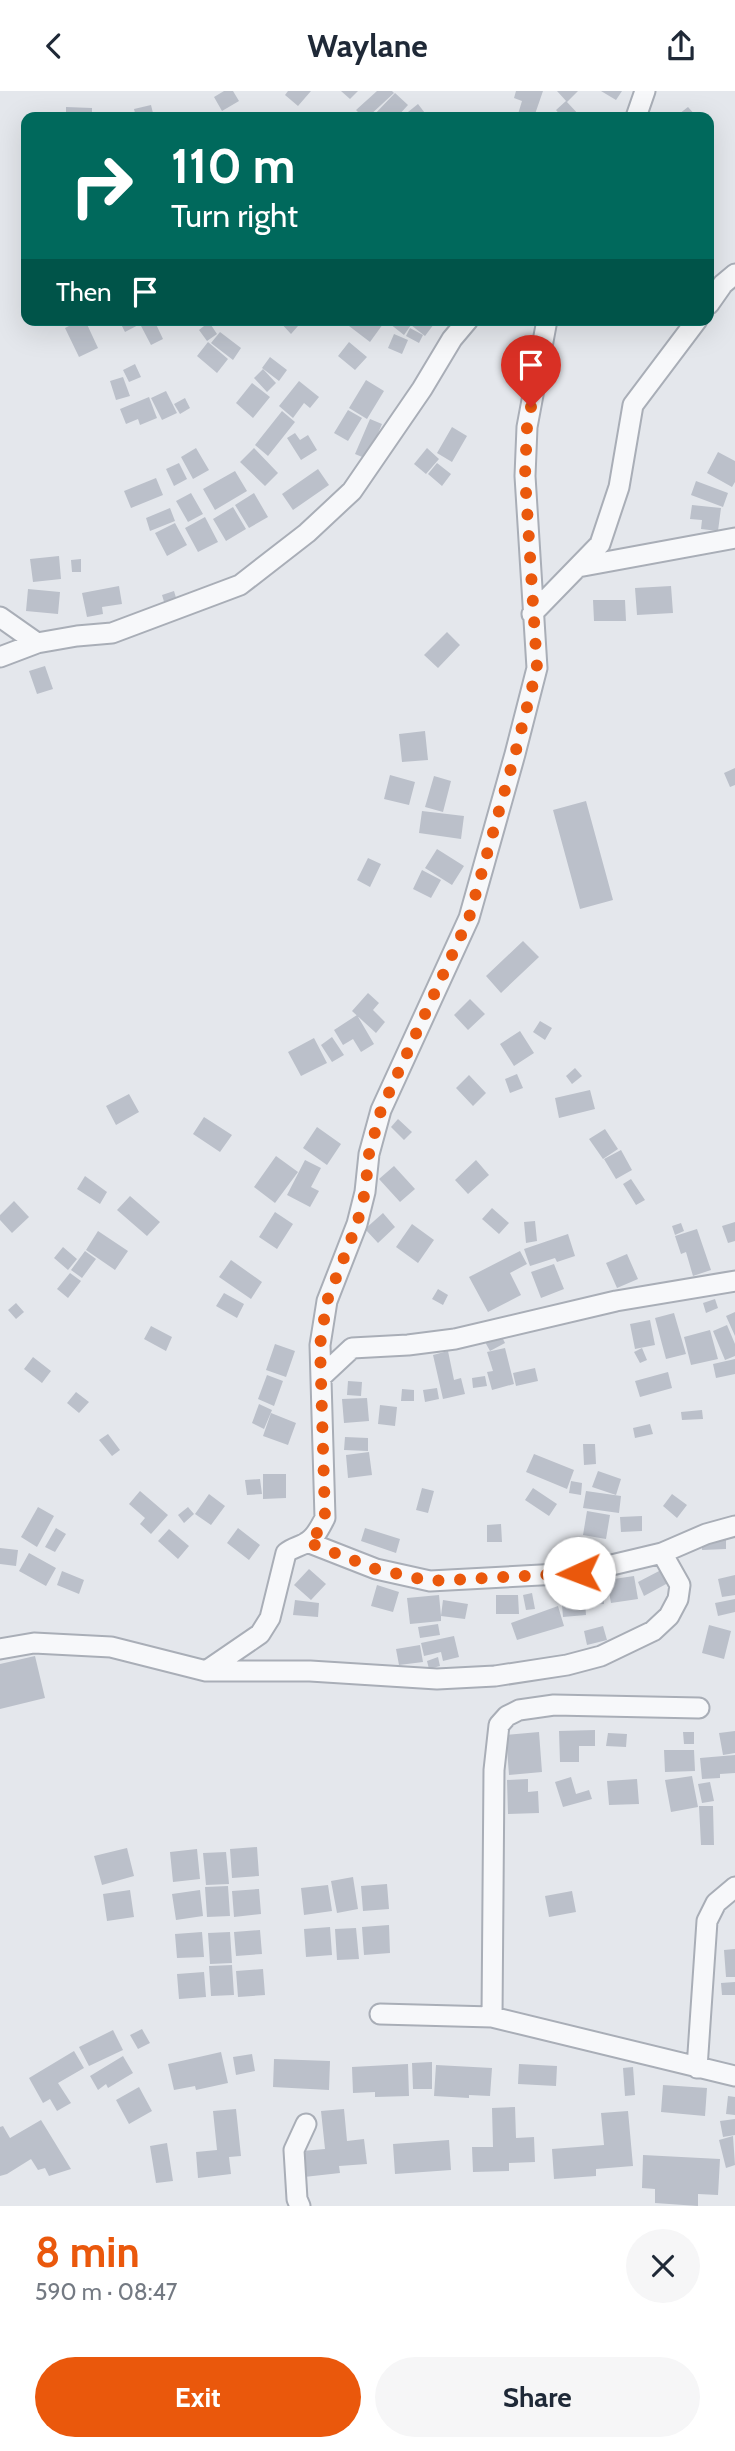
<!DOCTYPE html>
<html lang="en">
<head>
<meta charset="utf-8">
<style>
  :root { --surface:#fff; --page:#f6f6f7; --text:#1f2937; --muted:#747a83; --accent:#ea580c }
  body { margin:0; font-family:Cabin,sans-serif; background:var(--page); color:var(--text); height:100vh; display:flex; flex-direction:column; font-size:26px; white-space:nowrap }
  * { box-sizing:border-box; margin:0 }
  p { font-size:23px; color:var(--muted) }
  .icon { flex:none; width:38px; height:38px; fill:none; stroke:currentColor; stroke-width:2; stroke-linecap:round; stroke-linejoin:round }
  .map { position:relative; height:2115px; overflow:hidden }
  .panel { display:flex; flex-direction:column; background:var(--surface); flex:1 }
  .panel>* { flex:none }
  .top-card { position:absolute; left:21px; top:21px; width:693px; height:214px; border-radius:14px; box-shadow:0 7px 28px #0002; background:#00695c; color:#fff; overflow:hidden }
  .pin { position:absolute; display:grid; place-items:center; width:60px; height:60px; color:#fff; margin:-72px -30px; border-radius:50% 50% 50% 0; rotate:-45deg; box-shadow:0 0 7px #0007 }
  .pin .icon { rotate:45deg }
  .me { position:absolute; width:77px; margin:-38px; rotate:268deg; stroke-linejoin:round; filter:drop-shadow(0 0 5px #0008) }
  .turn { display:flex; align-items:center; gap:24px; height:147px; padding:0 35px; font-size:32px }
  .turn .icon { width:91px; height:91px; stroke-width:2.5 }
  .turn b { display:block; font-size:49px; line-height:60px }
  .then { display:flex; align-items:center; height:66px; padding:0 35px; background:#0003; gap:14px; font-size:26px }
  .round { display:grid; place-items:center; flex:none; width:74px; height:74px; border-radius:37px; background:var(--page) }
  .overview { display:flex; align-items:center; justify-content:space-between; height:119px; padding:0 35px }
  h1 { font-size:42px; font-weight:700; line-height:52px; color:var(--accent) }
  .action { display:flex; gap:14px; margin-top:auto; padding:14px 35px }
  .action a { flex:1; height:80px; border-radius:42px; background:var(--accent); color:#fff; font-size:28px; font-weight:700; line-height:80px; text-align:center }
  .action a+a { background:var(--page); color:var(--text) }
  header { display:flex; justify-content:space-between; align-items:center; height:91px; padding:0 35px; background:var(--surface); font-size:32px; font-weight:700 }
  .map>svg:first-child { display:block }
</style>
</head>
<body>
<header><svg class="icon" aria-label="back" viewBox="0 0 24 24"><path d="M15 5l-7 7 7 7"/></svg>Waylane<svg class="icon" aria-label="share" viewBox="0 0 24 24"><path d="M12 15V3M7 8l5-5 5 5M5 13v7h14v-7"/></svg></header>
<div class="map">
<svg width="735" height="2115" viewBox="0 0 735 2115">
  <rect width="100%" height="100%" fill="#e4e7ec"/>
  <path fill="#bbc0ca" d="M224,0H233L239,10L222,20L214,6Z
    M288,0H311L298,15L285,4Z
    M341,0H358L350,8Z
    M377,0H392L394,2L368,26H363L356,19Z
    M516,0H543L534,26L518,23L522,10L514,7Z
    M557,0H578L567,11Z
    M601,0H622L616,9Z
    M395,2L408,14L397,26H372Z
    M566,10L581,26H562L556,19Z
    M418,13L428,26H412L408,21Z
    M151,14L154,26H136L134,18Z
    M66,16L92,17V26H66Z
    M688,16L697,26H675Z
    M81,229H85L98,257L79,266L65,237Z
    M119,229H141L142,232L125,241Z
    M148,229H154L163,248L151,254L140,233Z
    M278,229H293L298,235L291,243Z
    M354,229H378L383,233L370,251L349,235Z
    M385,229H411L414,232L415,229H437L425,245L411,234L404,244Z
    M209,231L217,243L207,250L199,239Z
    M410,237L423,244L419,252L406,245Z
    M220,241L241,257L233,269L211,252Z
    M394,243L408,249L402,263L388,257Z
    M208,251L228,268L217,282L197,265Z
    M349,251L367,266L355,279L338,265Z
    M270,266L287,279L279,290L262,277Z
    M135,273L141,286L129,291L123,279Z
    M263,278L276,292L267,301L254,287Z
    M123,286L130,305L116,309L110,290Z
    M366,289L384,300L367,328L349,317Z
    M299,290L319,306L310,317L304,312L293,327L279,315Z
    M252,292L270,306L253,327L236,312Z
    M166,300L177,322L162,329L151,307Z
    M149,306L157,327L140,334L138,328L126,333L120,318Z
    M185,307L190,317L180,323L174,313Z
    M348,319L362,327L348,350L334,342Z
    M282,320L295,331L268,365L255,354Z
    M370,328L382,333L367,368L355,363Z
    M452,336L467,345L452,371L437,362Z
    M295,342L300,349L308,344L317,359L301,369L287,347Z
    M196,357L209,379L193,388L181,366Z
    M254,357L278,382L265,395L240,371Z
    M427,357L439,368L426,383L414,373Z
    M718,361L735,370V391L732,396L707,382Z
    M179,372L187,388L174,395L166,378Z
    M437,372L451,383L442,395L428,383Z
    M318,378L329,394L293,419L282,403Z
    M235,380L247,400L215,419L203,398Z
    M156,387L163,404L131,417L124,400Z
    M696,390L728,402L723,416L691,404Z
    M191,402L203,423L188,431L176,410Z
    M254,402L268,426L249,437L235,414Z
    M692,414L721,417L718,440L701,438L702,429L690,428Z
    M233,416L246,438L226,450L213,428Z
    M170,417L175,430L150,440L146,427Z
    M205,426L218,451L198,461L185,437Z
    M175,432L187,454L167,465L155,442Z
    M59,465L61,488L33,491L30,468Z
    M81,468V481H72L71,469Z
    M119,495L122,513L102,516L103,523L87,526L82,502Z
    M671,495L673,522L637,524L635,497Z
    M28,498L60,501L58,523L26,520Z
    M174,500L177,510L165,514L162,504Z
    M593,509H625L626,530H594Z
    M447,541L460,554L438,577L424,564Z
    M45,575L53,598L37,603L29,580Z
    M425,640L428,669L402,671L399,643Z
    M735,677V694L730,696L724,682Z
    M390,684L415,691L409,714L384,708Z
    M434,685L451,690L443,721L425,716Z
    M586,710L613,809L580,818L553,719Z
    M422,720L464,725L461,748L419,742Z
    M437,758L464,775L452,794L425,777Z
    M368,767L381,773L370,796L357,789Z
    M422,779L441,789L431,807L413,798Z
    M523,850L539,866L501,902L486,885Z
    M368,902L379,912L373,919L385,931L376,942L352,920Z
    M470,908L485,923L468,939L454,924Z
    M357,924L374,953L361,961L353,948L343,954L334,939Z
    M540,930L552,937L545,949L533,941Z
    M520,940L534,962L514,975L500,953Z
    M332,946L344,964L332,971L321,954Z
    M314,947L327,972L301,985L288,961Z
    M575,977L582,985L572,993L566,985Z
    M517,983L523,997L510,1002L505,988Z
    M469,984L486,1002L473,1015L456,997Z
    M590,999L595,1018L559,1027L555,1007Z
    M129,1003L139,1021L116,1034L106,1015Z
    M204,1026L232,1044L220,1061L193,1043Z
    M398,1028L412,1041L404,1049L391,1036Z
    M317,1036L341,1053L327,1074L303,1057Z
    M605,1038L618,1058L603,1068L589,1048Z
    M621,1059L632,1079L616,1088L604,1068Z
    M276,1065L298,1081L275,1112L254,1096Z
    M305,1069L321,1077L311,1096L319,1100L310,1116L287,1104Z
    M476,1069L489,1084L468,1103L455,1089Z
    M394,1075L415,1098L400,1111L379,1088Z
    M85,1085L107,1101L100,1113L77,1098Z
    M631,1088L645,1109L636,1114L623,1093Z
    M130,1105L160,1131L147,1145L117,1119Z
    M14,1110L29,1126L12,1142L0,1129V1124Z
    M492,1117L509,1132L499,1143L482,1128Z
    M275,1121L293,1133L277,1158L259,1146Z
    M383,1122L395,1136L378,1152L365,1138Z
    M535,1130L537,1150L526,1152L524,1131Z
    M735,1131V1150L728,1152L722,1135Z
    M681,1132L684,1140L675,1144L672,1135Z
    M412,1133L434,1149L418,1172L396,1156Z
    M697,1138L711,1179L693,1185L686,1161L681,1163L675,1145Z
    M98,1140L128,1160L115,1179L86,1159Z
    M568,1143L575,1165L557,1171L555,1167L530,1175L524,1158Z
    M63,1156L77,1168L68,1179L54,1167Z
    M85,1160L96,1168L82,1187L71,1179Z
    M520,1160L527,1173L510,1182L521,1204L488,1221L469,1186Z
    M627,1163L638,1188L617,1197L606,1172Z
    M231,1169L262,1191L251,1208L219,1186Z
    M554,1173L564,1198L541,1207L531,1181Z
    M70,1182L81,1190L68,1207L57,1198Z
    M438,1198L448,1204L443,1214L432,1208Z
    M224,1202L244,1213L237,1227L216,1215Z
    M715,1208L718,1217L706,1222L703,1212Z
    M16,1212L24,1221L16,1228L8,1219Z
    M735,1221V1245L726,1225Z
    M674,1222L686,1263L666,1268L655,1227Z
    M650,1229L655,1254L635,1258L630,1233Z
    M727,1234L735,1253V1265L725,1269L713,1240Z
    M151,1235L172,1246L166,1260L144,1248Z
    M710,1239L718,1268L691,1274L684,1246Z
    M501,1244L505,1252L490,1260L485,1251Z
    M275,1253L295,1260L286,1286L266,1279Z
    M505,1257L514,1293L492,1299L487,1281L493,1280L487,1261Z
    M642,1257L647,1269L640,1272L634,1261Z
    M448,1260L454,1289L461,1287L465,1303L443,1308L433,1264Z
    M33,1266L51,1280L42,1292L24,1278Z
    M735,1268V1283L716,1287L713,1273Z
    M535,1277L538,1290L516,1295L513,1282Z
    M668,1281L672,1297L640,1306L635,1290Z
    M267,1284L283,1290L274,1315L258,1308Z
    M485,1285L487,1295L473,1297L472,1287Z
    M348,1290L362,1291L361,1305L347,1304Z
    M437,1297L439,1308L425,1311L423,1299Z
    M402,1298L414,1299V1310H401Z
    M76,1301L89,1311L79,1322L67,1312Z
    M367,1307L369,1330L344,1332L342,1308Z
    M259,1313L272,1319L264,1338L252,1332Z
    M380,1314L397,1316L395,1335L378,1333Z
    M702,1319L703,1328L682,1329L681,1321Z
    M271,1322L296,1332L288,1354L263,1345Z
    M650,1333L653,1343L635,1347L633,1337Z
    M108,1343L120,1359L112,1365L99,1349Z
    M345,1346L368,1347V1360L344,1359Z
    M583,1353H595L596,1373L584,1374Z
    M369,1361L372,1384L348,1387L346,1364Z
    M534,1363L574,1379L567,1398L526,1381Z
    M598,1380L621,1388L616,1404L592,1396Z
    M263,1383H286V1407L263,1408Z
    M260,1388L262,1403L247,1404L245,1389Z
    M571,1390L582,1392L581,1404L569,1402Z
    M422,1397L434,1400L428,1422L416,1419Z
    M533,1397L557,1413L549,1425L525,1409Z
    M140,1400L168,1424L151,1443L140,1433L145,1427L129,1413Z
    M586,1400L621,1405L619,1422L583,1417Z
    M209,1403L225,1415L211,1434L195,1423Z
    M672,1403L687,1414L677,1427L663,1415Z
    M38,1416L54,1425L37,1456L21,1446Z
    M188,1416L194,1423L184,1432L178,1424Z
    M587,1420L610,1424L606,1448L583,1444Z
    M642,1425V1440L621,1441L620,1426Z
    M501,1433L502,1451H487V1434Z
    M56,1437L66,1443L55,1461L45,1456Z
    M238,1437L260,1454L249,1469L227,1452Z
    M365,1437L400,1448L396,1462L361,1450Z
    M169,1438L189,1455L178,1468L158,1450Z
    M726,1448V1458L702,1459V1449Z
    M0,1457L18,1459L16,1475L0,1473Z
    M29,1462L56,1477L46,1495L19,1480Z
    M309,1478L326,1493L311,1509L294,1494Z
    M661,1479L668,1492L644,1505L638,1491Z
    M62,1480L84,1489L79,1503L57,1494Z
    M735,1484V1504L722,1506L718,1488Z
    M634,1485L638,1508L611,1512L607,1489Z
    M565,1489L566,1501L584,1499L586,1524L563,1526L560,1490Z
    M603,1492L604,1513L588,1514V1493Z
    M377,1494L399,1501L393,1521L371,1515Z
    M532,1502L535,1518L526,1519L523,1504Z
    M439,1504L441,1525L443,1509L468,1513L465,1528L441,1525V1530L410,1533L407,1507Z
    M496,1504H518L519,1523H496Z
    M735,1508V1521L718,1525L715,1512Z
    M295,1509L319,1512L318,1526L293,1524Z
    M558,1515L564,1535L517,1549L511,1532Z
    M438,1533L440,1544L420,1547L418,1536Z
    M709,1534L731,1540L724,1568L702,1562Z
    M603,1535L607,1549L587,1554L584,1540Z
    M454,1545L459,1566L443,1570L441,1561L424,1565L421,1552Z
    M420,1554L423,1571L399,1574L396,1558Z
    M35,1565L45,1607L0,1618V1573Z
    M438,1566L440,1575L429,1578L427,1570Z
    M595,1639V1655H579V1671H560L559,1640Z
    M735,1640V1662L723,1664L719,1642Z
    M539,1641L542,1681L509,1684L506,1644Z
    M683,1641H694V1653H684Z
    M608,1642L627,1643L626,1656L606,1655Z
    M664,1659H694L695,1680L665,1681Z
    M735,1664V1682L720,1683V1687L702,1688L700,1667Z
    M692,1685L698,1716L671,1721L665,1689Z
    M571,1686L576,1703L589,1699L592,1708L563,1716L555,1691Z
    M528,1688V1701L538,1700L539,1722L508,1723L507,1689Z
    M637,1688L639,1713L609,1714L607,1690Z
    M710,1691L714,1710L702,1712L698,1693Z
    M699,1715H713L714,1754H701Z
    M257,1756L259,1785L232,1787L230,1758Z
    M127,1757L134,1785L102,1794L94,1765Z
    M197,1758L200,1788L173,1791L170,1761Z
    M226,1761L229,1793L206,1794L203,1762Z
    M353,1786L358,1818L337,1822L331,1790Z
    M387,1793L389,1818L363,1820L361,1795Z
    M328,1794L332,1820L304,1824L301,1797Z
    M228,1795L230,1825L207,1826L205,1796Z
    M259,1798L261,1823L234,1826L232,1800Z
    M130,1799L134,1826L107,1830L103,1803Z
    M200,1799L203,1825L176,1829L172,1803Z
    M572,1800L576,1821L549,1826L545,1805Z
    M389,1834L390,1862L364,1864L362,1836Z
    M330,1836L332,1864L306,1866L304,1838Z
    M356,1837L359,1868L337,1869L335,1838Z
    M260,1839L262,1863L236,1865L234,1841Z
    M202,1841L204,1866L177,1867L175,1843Z
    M230,1841L232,1872L210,1873L208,1842Z
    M735,1858V1886H726L724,1859Z
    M232,1874L234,1904L211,1905L209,1875Z
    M263,1878L265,1904L238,1906L236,1880Z
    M204,1881L206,1906L179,1908L177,1883Z
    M735,1891V1904H722L721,1892Z
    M142,1938L150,1952L138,1958L130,1944Z
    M113,1939L123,1959L89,1975L79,1956Z
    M74,1960L84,1977L58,1992L71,2012L57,2020L50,2008L43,2012L29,1987Z
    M221,1961L228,1992L196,1999L195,1995L174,1999L168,1973Z
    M252,1963L255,1980L236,1984L233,1966Z
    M123,1965L133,1982L108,1997L106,1993L98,1999L90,1985Z
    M274,1968L330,1970L329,1999L273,1996Z
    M432,1971V1998H413L412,1972Z
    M408,1973L409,2005L375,2006V2001L353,2002L352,1976Z
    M519,1973L557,1975L556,1995L518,1993Z
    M436,1974L492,1977L490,2005L469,2004V2007L434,2005Z
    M633,1976L635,2004L625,2005L623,1977Z
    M663,1994L707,1997L705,2025L661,2021Z
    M139,1996L152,2020L129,2033L116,2009Z
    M728,2005L735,2006V2024L726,2023Z
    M515,2016L516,2047L534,2046L535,2071L509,2072V2080L473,2081L472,2056H493L492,2017Z
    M236,2018L241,2065L229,2066L231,2083L198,2087L196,2061L217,2059L213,2020Z
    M344,2018L347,2050L364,2048L367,2073L339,2075L340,2082L304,2086L302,2060L325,2058L321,2020Z
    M628,2020L633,2075L596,2078V2085L554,2088L552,2058L604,2054L601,2022Z
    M735,2028V2044L723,2046L720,2030Z
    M41,2029L71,2078L49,2085L45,2077L38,2079L31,2068L7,2083L0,2085V2036L3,2035L10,2047Z
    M733,2045L735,2074L726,2077L719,2049Z
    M449,2049L451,2079L395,2083L393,2053Z
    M167,2052L173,2090L156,2092L150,2055Z
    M643,2064L720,2068L718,2104L698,2103V2115L655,2112V2098L642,2097Z"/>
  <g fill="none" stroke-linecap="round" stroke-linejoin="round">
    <g stroke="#a9aeb7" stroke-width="23">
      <path id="minor" d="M636,26L645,0
        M709,213L723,193L735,183
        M578,476L735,447
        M532,523L600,453L619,396L633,314L697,229
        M0,526L37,552
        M0,566L37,552L77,545L112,542L240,494L307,442L352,400L422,298L452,248L468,229
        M321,1286L352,1257L408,1254L455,1248L616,1210L735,1190
        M307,1451L376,1478L430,1490L578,1482L662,1462L706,1443L735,1435
        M0,1558L34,1552L111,1556L206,1580H310L437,1588L495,1585L567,1574L601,1565L653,1540L669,1525L678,1508L680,1494L662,1462
        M206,1580L260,1543L270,1527L286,1462C293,1456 300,1456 307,1451C316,1446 320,1436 325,1427L320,1254L327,1210L357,1133L365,1101L369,1063L381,1019L469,827L515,663L537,577L525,385L527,336L547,229
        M380,1923L492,1926L735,1985
        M492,1926L494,1679L499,1634L507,1625L519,1619L554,1614L699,1617
        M697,1977L707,1830L716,1812L735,1796
        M300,2115L297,2108L294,2059L306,2033"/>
    </g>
    <use href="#minor" stroke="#f7f8fa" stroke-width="19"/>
  </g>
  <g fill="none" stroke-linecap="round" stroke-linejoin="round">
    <path stroke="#ea580c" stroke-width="12" stroke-dasharray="0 21.6" d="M531,316L527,336L525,385L537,577L515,663L469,827L381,1019L369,1063L365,1101L357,1133L327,1210L320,1254L325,1427L318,1441L307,1451L376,1478L430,1490L579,1482"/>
  </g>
</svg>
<div class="pin" style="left:531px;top:316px;background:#d93025"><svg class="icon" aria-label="arrive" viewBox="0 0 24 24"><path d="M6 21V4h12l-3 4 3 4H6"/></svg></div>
<svg class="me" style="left:579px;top:1482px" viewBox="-20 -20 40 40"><circle r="19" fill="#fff"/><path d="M0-13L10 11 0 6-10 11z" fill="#ea580c"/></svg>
<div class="top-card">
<div class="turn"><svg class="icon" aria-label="right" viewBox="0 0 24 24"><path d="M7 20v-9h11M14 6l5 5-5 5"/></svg><div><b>110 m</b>Turn right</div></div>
<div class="then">Then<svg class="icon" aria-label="arrive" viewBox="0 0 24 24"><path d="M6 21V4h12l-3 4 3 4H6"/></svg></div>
</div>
</div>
<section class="panel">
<div class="overview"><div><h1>8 min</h1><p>590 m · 08:47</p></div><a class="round"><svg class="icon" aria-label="close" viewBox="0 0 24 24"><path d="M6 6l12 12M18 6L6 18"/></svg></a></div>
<div class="action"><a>Exit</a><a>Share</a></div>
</section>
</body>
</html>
